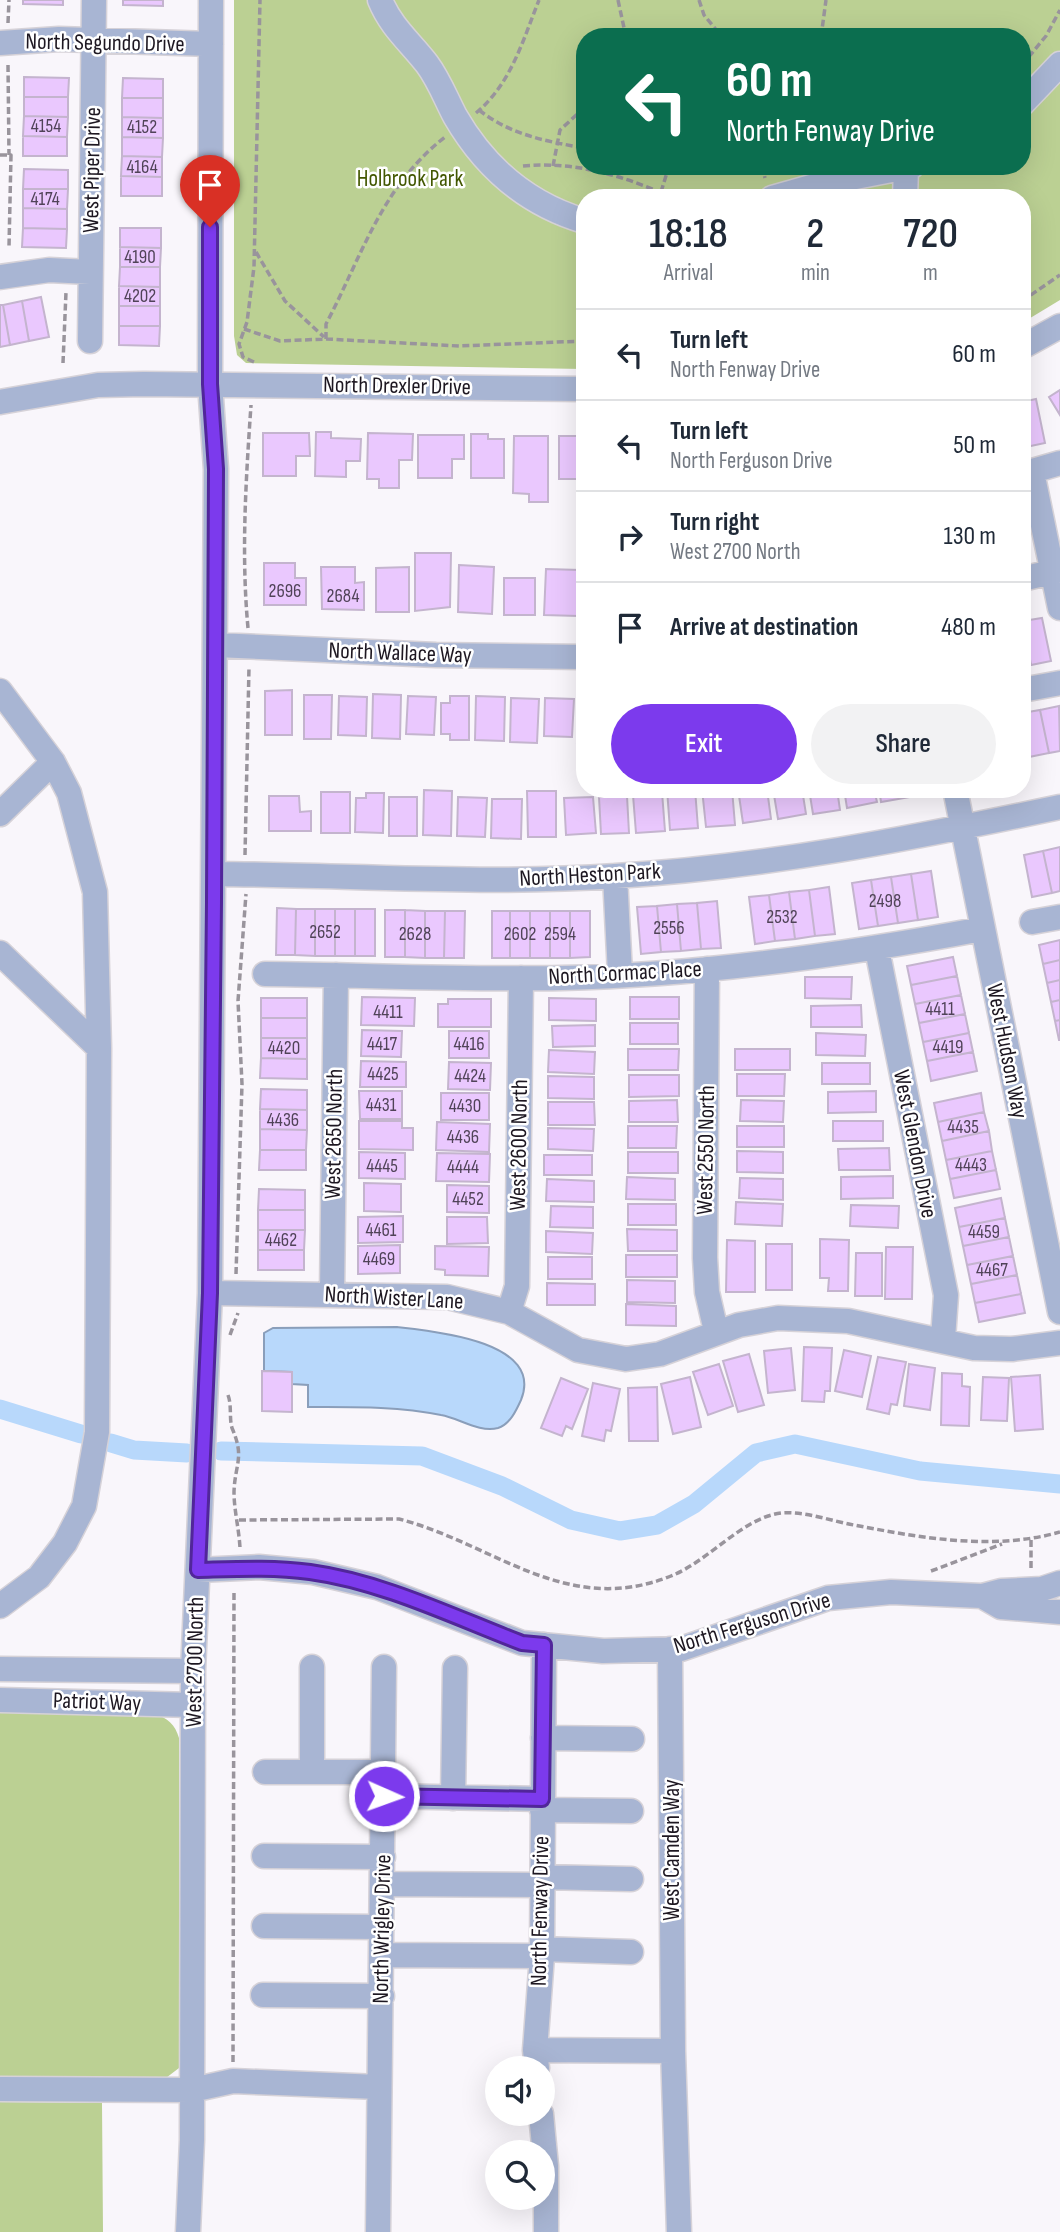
<!DOCTYPE html>
<html lang="en">
<head>
<meta charset="utf-8">
<style>
  :root { --surface:#fff; --page:#f2f2f3; --text:#1f2937; --muted:#747a83; --line:#e0e1e3; --accent:#7c3aed }
  body { margin:0; font-family:"Sofia Sans Condensed",sans-serif; background:var(--page); color:var(--text); height:100vh; display:flex; flex-direction:column; font-size:26px; white-space:nowrap }
  * { box-sizing:border-box; margin:0 }
  p { font-size:23px; color:var(--muted) }
  .icon { flex:none; width:38px; height:38px; fill:none; stroke:currentColor; stroke-width:2; stroke-linecap:round; stroke-linejoin:round }
  .map { position:relative; flex:1; overflow:hidden }
  .drawer { position:absolute; left:576px; top:189px; width:455px; height:609px; display:flex; flex-direction:column; background:var(--surface); border-radius:28px; box-shadow:0 7px 28px #0002 }
  .drawer>* { flex:none }
  .top-card { position:absolute; left:576px; top:28px; width:455px; height:147px; border-radius:28px; box-shadow:0 7px 28px #0002; background:#0b6e4f; color:#fff; overflow:hidden }
  .tools { position:absolute; left:485px; top:2056px; display:grid; gap:14px }
  .tools a { display:grid; place-items:center; width:70px; height:70px; border-radius:50%; background:var(--surface); box-shadow:0 7px 28px #0002; font-size:35px }
  .pin { position:absolute; display:grid; place-items:center; width:60px; height:60px; color:#fff; margin:-72px -30px; border-radius:50% 50% 50% 0; rotate:-45deg; box-shadow:0 0 7px #0007 }
  .pin .icon { rotate:45deg }
  .me { position:absolute; width:77px; margin:-38px; rotate:92deg; stroke-linejoin:round; filter:drop-shadow(0 0 5px #0008) }
  .turn { display:flex; align-items:center; gap:24px; height:147px; padding:0 35px; font-size:32px }
  .turn .icon { width:91px; height:91px; stroke-width:2.5 }
  .turn b { display:block; font-size:49px; line-height:60px }
  .eta { display:flex; justify-content:space-evenly; align-items:center; height:119px; text-align:center }
  .eta b { font-size:42px; font-weight:600; line-height:49px }
  .primary-button { display:flex; gap:14px; margin-top:auto; padding:14px 35px }
  .primary-button a { flex:1; height:80px; border-radius:42px; background:var(--accent); color:#fff; font-size:28px; font-weight:600; line-height:80px; text-align:center }
  .primary-button a+a { background:var(--page); color:var(--text) }
  ul { padding:0; list-style:none }
  li { display:flex; align-items:center; gap:21px; height:91px; padding:0 35px; border-top:2px solid var(--line) }
  li div { flex:1 }
  li b { display:block; font-size:26px }
  li em { font-style:normal }
  .map>svg:first-child { display:block }
</style>
</head>
<body>
<div class="map">
<svg width="1060" height="2232" viewBox="0 0 1060 2232">
  <rect width="100%" height="100%" fill="#f9f6fb"/>
  <path fill="#bbd093" fill-rule="evenodd" d="M234,0H1060V300L1022,323V198H584V369L246,363L237,355L234,336ZM584,37H1022V166H584Z
    M0,1711L154,1713C168,1719 175,1724 179,1738V2068L162,2081L0,2080Z
    M0,2102L102,2103L103,2232H0Z"/>
  <path fill="#b8d8fb" stroke="#8a9eba" stroke-width="2" d="M397,1327C433,1331 545,1341 521,1400C516,1411 510,1424 498,1428C479,1433 459,1418 441,1415C397,1406 353,1407 308,1407V1385L292,1384V1372L264,1371V1333L273,1328Z"/>
  <g fill="none" stroke-linecap="round" stroke-linejoin="round">
    <path stroke="#b8d8fb" stroke-width="19" d="M0,1409L81,1434
      M111,1443L134,1450L187,1453
      M221,1451L422,1456L502,1486L571,1520L620,1531L657,1525L694,1504L756,1453L795,1444L920,1471L1060,1484"/>
  </g>
  <path fill="#eac8fe" stroke="#c4b4ce" stroke-width="2" d="M23,0H63V5L23,4Z
    M123,0H163V6L123,5Z
    M24,77L69,78L68,97H24Z
    M123,78L163,79V98H122Z
    M24,97H68V117L24,116Z
    M122,98H163V118L122,117Z
    M24,116L68,117L67,137L23,136Z
    M122,117L163,118V138L122,137Z
    M23,136L67,137V156H23Z
    M122,137L163,138L162,157L122,156Z
    M122,156L162,157V177L121,176Z
    M24,169L68,170V189H23Z
    M121,176L162,177V196H121Z
    M23,189H68L67,209L23,208Z
    M23,208L67,209V229L23,228Z
    M23,228L67,229L66,248L22,247Z
    M120,228H161V248L120,247Z
    M120,247L161,248L160,267H120Z
    M120,267H160V287L119,286Z
    M119,286L160,287V306H119Z
    M41,297L49,337L29,341L22,301Z
    M22,301L29,341L10,345L3,305Z
    M0,305H3L10,345L0,347Z
    M119,306H160V326H119Z
    M119,326H160L159,346L119,345Z
    M1060,390V415L1049,397Z
    M1036,399L1045,443L1026,447L1022,402Z
    M316,432H331V438L361,439L360,461H346V477L315,476Z
    M263,433H309L310,456H296V476H263Z
    M368,433L413,434L412,460H399V488H379V479H367Z
    M471,434H488V439H504V478H471Z
    M418,435H464V459H452V478H418Z
    M514,436H548V502H529V494L513,493Z
    M559,436H584V479H559Z
    M1022,513L1028,539L1022,541Z
    M415,553H451L450,607L415,611Z
    M264,563H295V578H306V605H264Z
    M459,565L494,567L492,614L458,612Z
    M321,567H355V583L364,582V610L322,609Z
    M409,567V612H376V568Z
    M546,569L580,570L578,616L544,615Z
    M504,578H535V615H504Z
    M1042,618L1051,661L1031,665L1023,621Z
    M1023,621L1031,665L1022,667V622Z
    M292,690V735H265V691Z
    M373,694L401,695L400,739L372,738Z
    M304,695H332L331,739H304Z
    M339,696L367,697L366,736L338,735Z
    M408,696L436,697L434,735L406,734Z
    M450,696H469V740H450V734H441V703H450Z
    M476,696L505,697L504,741L475,740Z
    M511,698L539,699L537,743L510,742Z
    M545,698L574,699L572,737L544,736Z
    M579,699L584,700V743H577Z
    M1059,706L1060,751L1049,753L1040,710Z
    M1040,710L1049,753L1029,757L1022,713Z
    M1022,721L1029,757L1022,758Z
    M667,789H695L698,828L670,830Z
    M702,789H732L735,825L706,827Z
    M738,789H767L771,819L743,823Z
    M773,789H802L806,814L778,819Z
    M809,789H837L840,810L813,814Z
    M844,789H874L877,802L847,808Z
    M879,789H908L910,797L881,802Z
    M424,790L452,791L451,836L423,835Z
    M527,791H556V837H528Z
    M321,792H350V833H321Z
    M662,792L665,831L636,833L633,795Z
    M366,793H384L383,833L355,832L356,798H366Z
    M269,796H299L300,812L311,811V831H269Z
    M627,796L629,833L601,834L599,797Z
    M389,797H417V836H389Z
    M458,797L487,798L485,837L457,836Z
    M593,797L596,833L566,835L564,798Z
    M492,799H522L521,839L491,838Z
    M1060,847V891L1052,893L1043,851Z
    M1043,851L1052,893L1032,897L1024,855Z
    M931,871L938,917L918,920L911,874Z
    M911,874L918,920L898,923L891,877Z
    M891,877L898,923L878,926L871,880Z
    M871,880L878,926L859,929L852,883Z
    M829,887L835,934L815,936L809,890Z
    M809,890L815,936L795,939L789,892Z
    M789,892L795,939L775,941L769,895Z
    M769,895L775,941L755,944L749,897Z
    M717,901L721,948L701,949L697,903Z
    M697,903L701,949L681,951L677,904Z
    M677,904L681,951L661,952L657,906Z
    M657,906L661,952L641,954L637,907Z
    M277,908L296,909L295,955H276Z
    M296,909H315V956L295,955Z
    M315,909H335V956H315Z
    M335,909H355V956H335Z
    M355,909H375V956H355Z
    M385,910H405V957H385Z
    M405,910L425,911V958L405,957Z
    M425,911H445L444,958H425Z
    M445,911H465L464,958H444Z
    M492,911H510V958H492Z
    M510,911H530V958H510Z
    M530,911H550V958H530Z
    M550,911H570V958H550Z
    M570,911H590V957L570,958Z
    M1060,940V960L1043,964L1039,945Z
    M953,957L957,976L911,985L907,966Z
    M1060,960V980L1047,983L1043,964Z
    M957,976L961,995L915,1004L911,985Z
    M805,977H852L851,999L805,998Z
    M1060,980V1000L1051,1002L1047,983Z
    M961,995L965,1014L919,1023L915,1004Z
    M362,997L415,998L414,1026L361,1025Z
    M630,997H679V1019H630Z
    M261,998H307V1018H261Z
    M549,998L596,999V1021L549,1020Z
    M448,999H491V1027H438V1004H448Z
    M1060,1000V1020L1055,1021L1051,1002Z
    M861,1005L862,1027H811V1006Z
    M965,1014L969,1033L923,1042L919,1023Z
    M261,1018H307V1038H261Z
    M1060,1020V1040H1059L1055,1021Z
    M630,1023H678V1044H630Z
    M595,1025V1046L553,1047L552,1026Z
    M362,1030L402,1031L401,1057L361,1056Z
    M449,1031H489V1058H449Z
    M816,1033L866,1035L865,1056L816,1055Z
    M969,1033L973,1052L927,1061L923,1042Z
    M261,1038H307V1059L261,1058Z
    M628,1049H679L678,1070H628Z
    M735,1049H790V1070H735Z
    M549,1050L595,1052L594,1074L548,1072Z
    M973,1052L977,1071L931,1081L927,1061Z
    M261,1058L307,1059V1079L260,1078Z
    M361,1061L406,1062V1087H360Z
    M449,1062L491,1063L490,1090L448,1089Z
    M822,1063H870V1084H822Z
    M737,1074H785L784,1096H737Z
    M629,1075H679V1096L629,1097Z
    M548,1076L594,1077V1099L548,1098Z
    M261,1089L307,1090V1110L260,1109Z
    M359,1091H402V1119H360Z
    M876,1091V1112L828,1113V1092Z
    M441,1093H489V1120H441Z
    M981,1093L984,1112L938,1122L934,1103Z
    M677,1100L678,1122H629V1101Z
    M741,1100L784,1101L783,1122L740,1121Z
    M548,1102H594L595,1125H548Z
    M260,1109L307,1110V1130L260,1129Z
    M984,1112L989,1131L942,1141L938,1122Z
    M359,1121H402V1128H413V1150L359,1149Z
    M833,1121H883V1141H833Z
    M437,1122L490,1124L489,1152L436,1150Z
    M628,1126H677L676,1148H628Z
    M737,1126H784V1147H737Z
    M548,1128L594,1129L593,1151L548,1149Z
    M260,1129L307,1130L306,1150H260Z
    M989,1131L992,1151L946,1160L942,1141Z
    M889,1148L890,1170H839L838,1149Z
    M260,1150H306V1170H259Z
    M737,1151L783,1152V1173L737,1172Z
    M992,1151L996,1170L950,1179L946,1160Z
    M359,1152L405,1153V1179L359,1178Z
    M628,1152H678V1173H628Z
    M437,1153L490,1154L489,1182L436,1181Z
    M544,1155H592V1175H544Z
    M996,1170L1000,1189L954,1198L950,1179Z
    M893,1176V1198L841,1199V1177Z
    M627,1177L675,1179V1200L626,1199Z
    M740,1178L783,1179V1200L739,1198Z
    M547,1179L594,1181V1202L546,1201Z
    M364,1183L401,1184V1212L364,1211Z
    M447,1185L489,1186V1213L447,1212Z
    M259,1189L305,1190V1210H258Z
    M1001,1198L1005,1218L959,1227L955,1208Z
    M736,1202L783,1204L782,1226L735,1224Z
    M628,1204H676V1225H628Z
    M851,1205L899,1206L898,1228L850,1226Z
    M551,1206L593,1207V1228L550,1227Z
    M258,1210H305V1230H258Z
    M403,1216V1242L358,1243V1217Z
    M447,1217H487L488,1243L447,1244Z
    M1005,1218L1009,1237L963,1246L959,1227Z
    M627,1229L677,1230V1251H628Z
    M258,1230H305L304,1250H258Z
    M546,1231L593,1233L592,1254L546,1252Z
    M1009,1237L1013,1256L967,1265L963,1246Z
    M820,1239L849,1240L848,1291H828L829,1278H820Z
    M727,1240L755,1241V1292H726Z
    M766,1244H792V1290H766Z
    M400,1245V1273L358,1274V1246Z
    M435,1246L489,1247L488,1276L445,1275V1270L435,1269Z
    M886,1247H913L912,1299H885Z
    M258,1250H304V1270H258Z
    M856,1253H882V1296H855Z
    M626,1255H677V1277H626Z
    M1013,1256L1017,1275L971,1284L967,1265Z
    M548,1257H592V1279H548Z
    M1017,1275L1021,1294L975,1303L971,1284Z
    M627,1280L675,1281V1303L627,1302Z
    M547,1283L595,1284V1305H547Z
    M1021,1294L1025,1313L979,1322L975,1303Z
    M626,1304L676,1306V1326L626,1325Z
    M804,1347L832,1348L830,1391H825L824,1402L802,1401Z
    M791,1348L795,1390L768,1393L764,1351Z
    M844,1350L871,1356L862,1397L835,1391Z
    M749,1354L764,1405L738,1412L723,1361Z
    M878,1357L906,1362L897,1405L891,1404L889,1414L867,1409Z
    M719,1364L733,1406L708,1415L693,1372Z
    M909,1364L935,1368L930,1410L904,1406Z
    M262,1371L292,1372V1412L262,1411Z
    M942,1373L962,1374V1386L970,1387L969,1426L941,1425Z
    M1040,1375L1043,1429L1015,1431L1011,1377Z
    M690,1377L701,1427L673,1434L661,1384Z
    M983,1377L1009,1378L1007,1421L981,1420Z
    M561,1378L588,1389L572,1429L566,1426L562,1436L541,1428Z
    M593,1383L620,1389L611,1431L606,1430L604,1441L582,1436Z
    M657,1387L658,1441H629L628,1388Z"/>
  <g fill="none" stroke-linecap="round" stroke-linejoin="round">
    <g stroke="#d6d2d8" stroke-width="27">
      <path id="minor" d="M380,0C391,27 410,42 427,64C439,80 446,99 455,116C485,168 527,204 584,221
        M0,43L59,39L211,44
        M1022,104L1060,64
        M772,198L825,183L912,166
        M905,198L906,168
        M0,277L49,270L90,272
        M90,341L94,0
        M1022,347L1060,326
        M0,402L98,385L144,384L584,389
        M1032,472L1060,608
        M1022,474L1060,463
        M1022,579L1060,570
        M216,645L436,655L584,657
        M1022,690L1060,683
        M0,691L53,762L69,793L95,892L99,1048L97,1432L84,1506L65,1543L39,1577L0,1606
        M955,789L1060,1312
        M0,814L53,762
        M215,874C348,875 483,885 616,876C767,867 913,838 1060,807
        M615,876L620,974
        M1032,922L1060,917
        M877,949L946,1295L943,1339
        M0,953L99,1048
        M707,969L705,1258L707,1292L716,1331
        M265,974C364,975 463,980 562,978C703,975 844,955 982,929
        M210,1293L447,1297L509,1312L578,1350L626,1359L660,1354L739,1325L778,1318L848,1321L974,1348L1012,1349L1060,1343
        M332,1294L336,975
        M509,1312L517,1286L521,978
        M198,1570L259,1567L313,1572L377,1587L522,1643L603,1651L681,1649L828,1598L891,1592L982,1596L1001,1591L1042,1589L1060,1583
        M982,1596L1001,1607L1060,1612
        M670,1649L673,2051L679,2232
        M0,1669L193,1671
        M0,1700L193,1705
        M543,1738L632,1739
        M265,1772H384
        M312,1772V1667
        M384,1796L542,1799
        M453,1798L455,1668
        M542,1810L631,1811
        M264,1856L383,1857
        M542,1877L631,1879
        M383,1884L542,1885
        M264,1926L382,1927
        M541,1949L631,1952
        M382,1955L542,1956
        M263,1995L382,1996
        M535,2050L673,2051
        M537,2068L535,2050L542,1956L544,1645
        M0,2089L192,2090L233,2081L378,2087
        M541,2114L546,2166V2232
        M188,2232L192,2140L193,1671L210,1293L216,469L210,384L211,0
        M378,2232L384,1667"/>
    </g>
    <path stroke="#99949c" stroke-width="3.5" stroke-dasharray="7 3.5" stroke-linecap="butt" d="M618,0L626,37
      M699,0L704,15L722,37
      M8,23L9,0
      M821,37L826,0
      M8,65L9,155
      M1022,65L1046,36L1060,10
      M479,110C511,135 545,141 584,148
      M476,113C511,84 523,40 539,0
      M0,155H11L9,247
      M523,166C576,161 625,176 673,198
      M553,166L560,130L584,108
      M657,166L668,170
      M762,166L765,178
      M763,170L774,166
      M661,192L669,166
      M256,252L285,301L324,337
      M1022,301L1060,275
      M244,329L280,341L326,339L459,346L584,341
      M326,339V324C362,256 381,187 445,137
      M254,362L243,357L239,344L247,322L254,267L260,0
      M63,363L66,292
      M248,628C241,553 246,479 251,405
      M245,855L249,667
      M236,1274L242,1084L238,1001L246,894
      M230,1335L238,1313
      M228,1395C232,1406 229,1418 232,1428C245,1458 235,1463 234,1492C234,1510 239,1529 240,1548
      M239,1520L399,1519C495,1544 566,1618 671,1576C709,1561 742,1518 781,1513C805,1511 831,1521 854,1525C922,1538 993,1551 1060,1532
      M1031,1568V1538
      M931,1571L1002,1544
      M233,2062L234,1590"/>
    <use href="#minor" stroke="#a8b5d3" stroke-width="24"/>
  </g>
  <g fill="none" stroke-linecap="round" stroke-linejoin="round">
    <g stroke="#51269a" stroke-width="18">
      <path id="route" d="M210,227V384L216,469L214,902L210,1293L198,1570C236,1569 272,1567 310,1572C383,1582 454,1617 522,1643L544,1645L542,1799L384,1796"/>
    </g>
    <use href="#route" stroke="#7c3aed" stroke-width="12"/>
  </g>
  <g text-anchor="middle" dominant-baseline="central" stroke-width="5" stroke-linejoin="round" paint-order="stroke">
    <g font-size="19" fill="#504358">
      <text x="46" y="126">4154</text>
      <text x="142" y="127">4152</text>
      <text x="142" y="167">4164</text>
      <text x="45" y="199">4174</text>
      <text x="140" y="257">4190</text>
      <text x="140" y="296">4202</text>
      <text x="285" y="591">2696</text>
      <text x="343" y="596">2684</text>
      <text x="885" y="901">2498</text>
      <text x="782" y="917">2532</text>
      <text x="669" y="928">2556</text>
      <text x="325" y="932">2652</text>
      <text x="415" y="934">2628</text>
      <text x="520" y="934">2602</text>
      <text x="560" y="934">2594</text>
      <text x="940" y="1009">4411</text>
      <text x="388" y="1012">4411</text>
      <text x="382" y="1044">4417</text>
      <text x="469" y="1044">4416</text>
      <text x="948" y="1047">4419</text>
      <text x="284" y="1048">4420</text>
      <text x="383" y="1074">4425</text>
      <text x="470" y="1076">4424</text>
      <text x="381" y="1105">4431</text>
      <text x="465" y="1106">4430</text>
      <text x="283" y="1120">4436</text>
      <text x="963" y="1127">4435</text>
      <text x="463" y="1137">4436</text>
      <text x="971" y="1165">4443</text>
      <text x="382" y="1166">4445</text>
      <text x="463" y="1167">4444</text>
      <text x="468" y="1199">4452</text>
      <text x="381" y="1230">4461</text>
      <text x="984" y="1232">4459</text>
      <text x="281" y="1240">4462</text>
      <text x="379" y="1259">4469</text>
      <text x="992" y="1270">4467</text>
    </g>
    <g font-size="23" fill="#1d1721" stroke="#fff">
      <text transform="translate(105 43) rotate(1)">North Segundo Drive</text>
      <text transform="translate(92 170) rotate(-89)">West Piper Drive</text>
      <text transform="translate(397 386) rotate(1)">North Drexler Drive</text>
      <text transform="translate(400 653) rotate(2)">North Wallace Way</text>
      <text transform="translate(590 875) rotate(-3)">North Heston Park</text>
      <text transform="translate(625 973) rotate(-3)">North Cormac Place</text>
      <text transform="translate(1007 1051) rotate(79)">West Hudson Way</text>
      <text transform="translate(334 1134) rotate(-89)">West 2650 North</text>
      <text transform="translate(915 1144) rotate(79)">West Glendon Drive</text>
      <text transform="translate(519 1145) rotate(-89)">West 2600 North</text>
      <text transform="translate(706 1150) rotate(-89)">West 2550 North</text>
      <text transform="translate(394 1298) rotate(3)">North Wister Lane</text>
      <text transform="translate(752 1623) rotate(-17)">North Ferguson Drive</text>
      <text transform="translate(195 1662) rotate(-89)">West 2700 North</text>
      <text transform="translate(97 1702) rotate(2)">Patriot Way</text>
      <text transform="translate(672 1850) rotate(-90)">West Camden Way</text>
      <text transform="translate(540 1911) rotate(-89)">North Fenway Drive</text>
      <text transform="translate(382 1929) rotate(-89)">North Wrigley Drive</text>
    </g>
    <g font-size="23" fill="#425701" stroke="#fff">
      <text x="410" y="179">Holbrook Park</text>
    </g>
  </g>
</svg>
<div class="tools">
<a><svg class="icon" aria-label="sound" viewBox="0 0 24 24"><path d="M4 9h4l5-4v14l-5-4H4zM17 9q2 3 0 6"/></svg></a>
<a><svg class="icon" aria-label="search" viewBox="0 0 24 24"><circle cx="10" cy="10" r="6"/><path d="M15 15l6 6"/></svg></a>
</div>
<div class="pin" style="left:210px;top:227px;background:#d93025"><svg class="icon" aria-label="arrive" viewBox="0 0 24 24"><path d="M6 21V4h12l-3 4 3 4H6"/></svg></div>
<svg class="me" style="left:384px;top:1796px" viewBox="-20 -20 40 40"><circle r="17" fill="#7c3aed" stroke="#fff" stroke-width="3"/><path d="M0-11L8 9 0 5-8 9z" fill="#fff"/></svg>
<div class="top-card">
<div class="turn"><svg class="icon" aria-label="left" viewBox="0 0 24 24"><path d="M17 20v-9H6M10 6l-5 5 5 5"/></svg><div><b>60 m</b>North Fenway Drive</div></div>
</div>
<section class="drawer">
<div class="eta">
<div><b>18:18</b><p>Arrival</p></div>
<div><b>2</b><p>min</p></div>
<div><b>720</b><p>m</p></div>
</div>
<ul>
<li><svg class="icon" aria-label="left" viewBox="0 0 24 24"><path d="M17 20v-9H6M10 6l-5 5 5 5"/></svg><div><b>Turn left</b><p>North Fenway Drive</p></div><em>60 m</em></li>
<li><svg class="icon" aria-label="left" viewBox="0 0 24 24"><path d="M17 20v-9H6M10 6l-5 5 5 5"/></svg><div><b>Turn left</b><p>North Ferguson Drive</p></div><em>50 m</em></li>
<li><svg class="icon" aria-label="right" viewBox="0 0 24 24"><path d="M7 20v-9h11M14 6l5 5-5 5"/></svg><div><b>Turn right</b><p>West 2700 North</p></div><em>130 m</em></li>
<li><svg class="icon" aria-label="arrive" viewBox="0 0 24 24"><path d="M6 21V4h12l-3 4 3 4H6"/></svg><div><b>Arrive at destination</b></div><em>480 m</em></li>
</ul>
<div class="primary-button"><a>Exit</a><a>Share</a></div>
</section>
</div>
</body>
</html>
